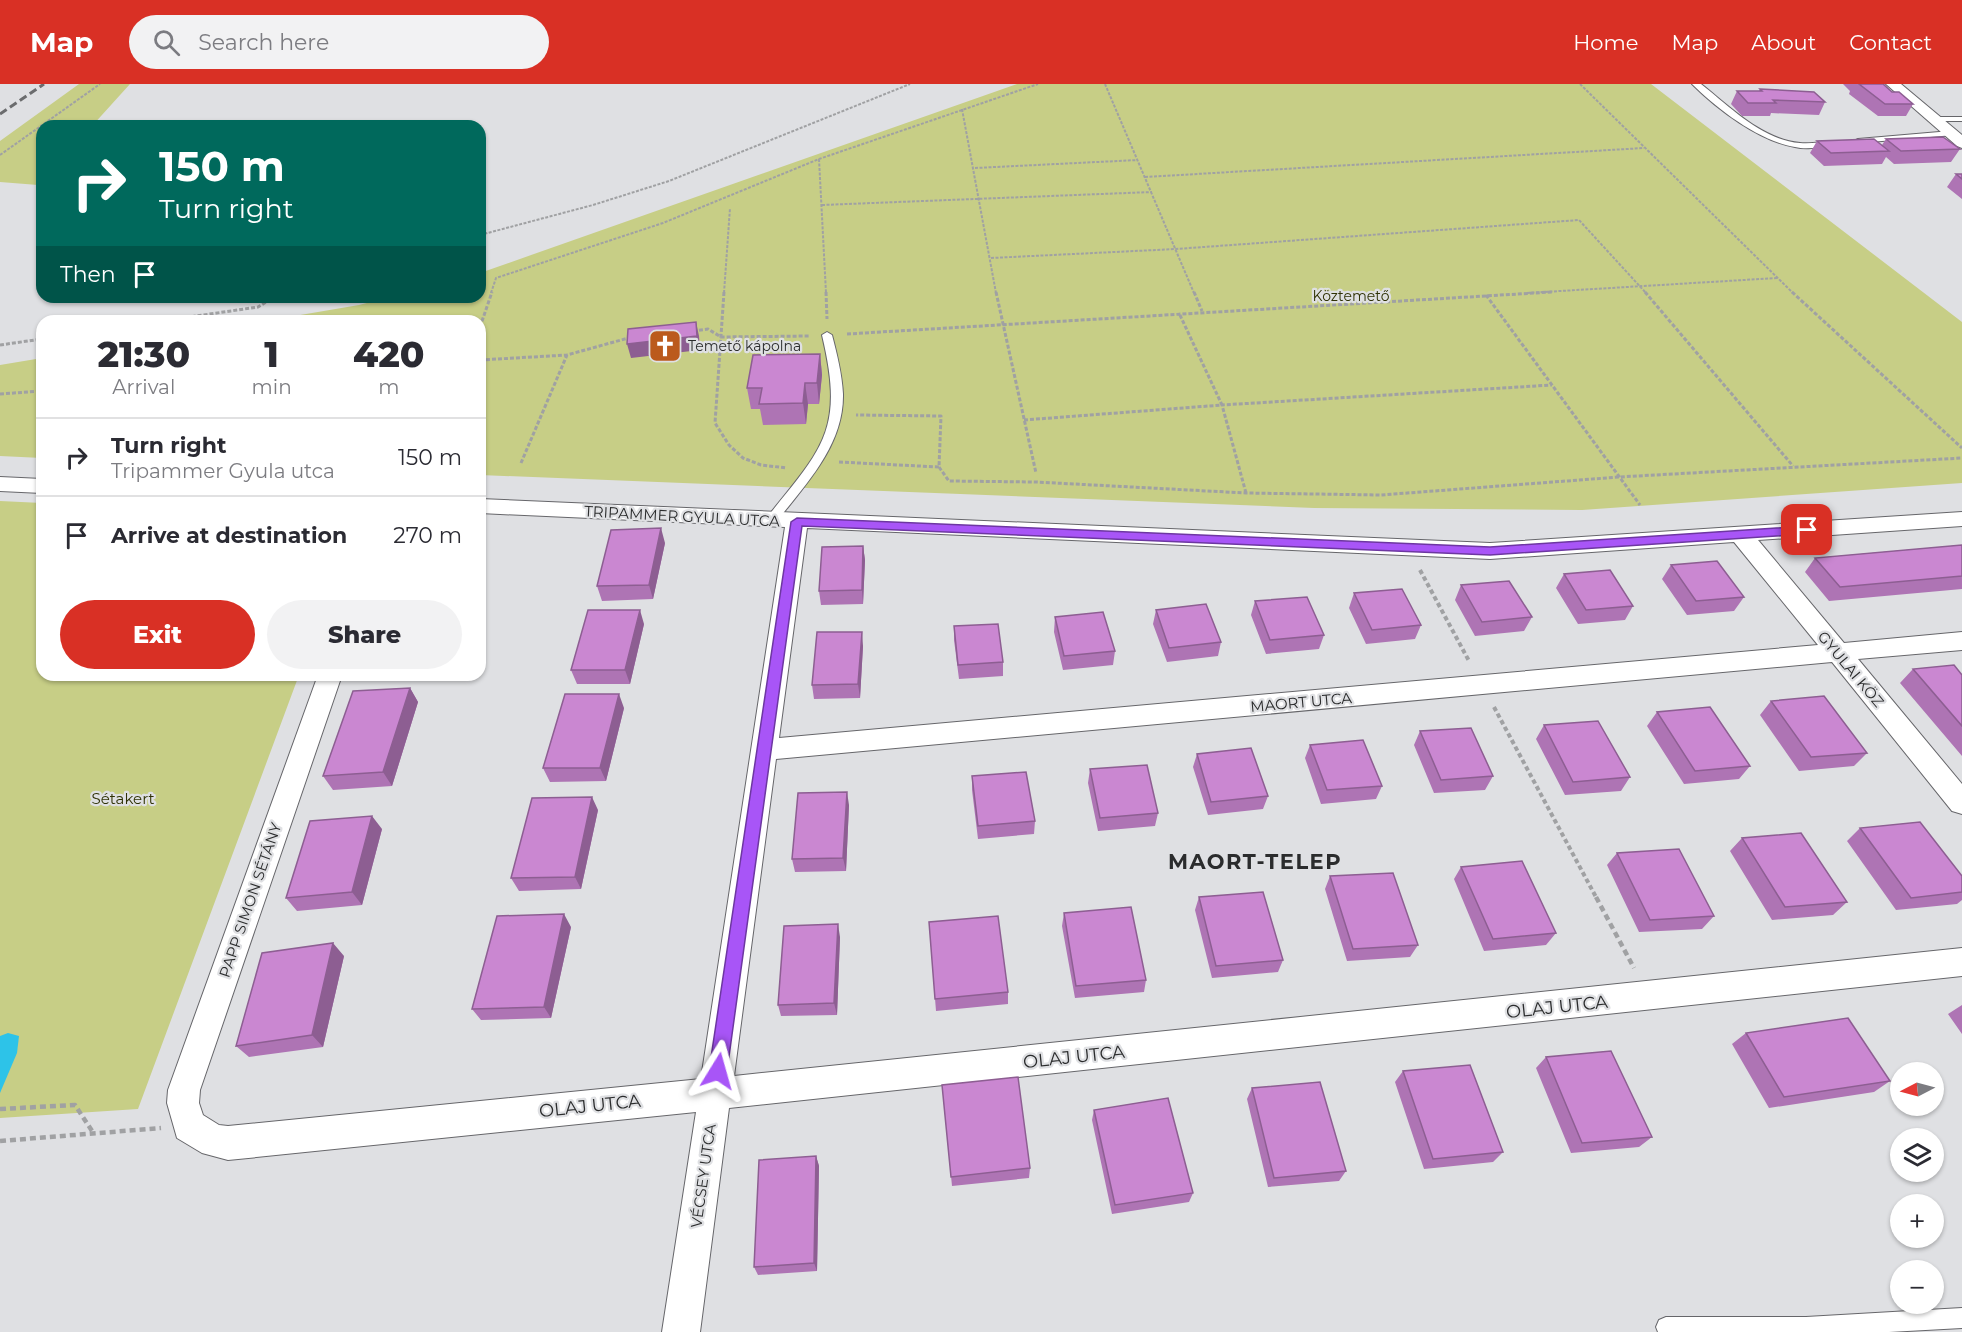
<!DOCTYPE html>
<html lang="en">
<head>
<meta charset="utf-8">
<style>
  :root { --surface:#fff; --page:#f2f2f3; --text:#2b2b33; --muted:#7c7c81; --line:#e1e1e2; --accent:#d93025 }
  body { margin:0; font-family:Montserrat,sans-serif; background:var(--page); color:var(--text); height:100vh; display:flex; flex-direction:column; font-size:22px; white-space:nowrap }
  * { box-sizing:border-box; margin:0 }
  p { font-size:20px; color:var(--muted) }
  .icon { flex:none; width:33px; height:33px; fill:none; stroke:currentColor; stroke-width:2; stroke-linecap:round; stroke-linejoin:round }
  .map { position:relative; flex:1; overflow:hidden }
  .details { position:absolute; left:36px; top:231px; width:450px; height:366px; display:flex; flex-direction:column; background:var(--surface); border-radius:18px; box-shadow:0 2px 4px #0004 }
  .details>* { flex:none }
  .guide { position:absolute; left:36px; top:36px; width:450px; height:183px; border-radius:18px; box-shadow:0 2px 4px #0004; background:#00695c; color:#fff; overflow:hidden }
  .needle { width:39px; rotate:264deg }
  .controls { position:absolute; left:1890px; top:978px; display:grid; gap:12px }
  .controls a { display:grid; place-items:center; width:54px; height:54px; border-radius:50%; background:var(--surface); box-shadow:0 2px 4px #0004; font-size:30px }
  .pin { position:absolute; display:grid; place-items:center; width:51px; height:51px; color:#fff; margin:-26px; border-radius:12px; box-shadow:0 3px 9px #0006 }
  .me { position:absolute; width:66px; margin:-33px; rotate:8deg; stroke-linejoin:round; filter:drop-shadow(0 0 4px #0008) }
  .turn { display:flex; align-items:center; gap:21px; height:126px; padding:0 24px; font-size:27px }
  .turn .icon { width:78px; height:78px; stroke-width:2.5 }
  .turn b { display:block; font-size:42px; line-height:51px }
  .then { display:flex; align-items:center; height:57px; padding:0 24px; background:#0003; gap:12px; font-size:22px }
  .eta { display:flex; justify-content:space-evenly; align-items:center; height:102px; text-align:center }
  .eta b { font-size:36px; font-weight:800; line-height:42px }
  .button { display:flex; gap:12px; margin-top:auto; padding:12px 24px }
  .button a { flex:1; height:69px; border-radius:36px; background:var(--accent); color:#fff; font-size:24px; font-weight:800; line-height:69px; text-align:center }
  .button a+a { background:var(--page); color:var(--text) }
  ul { padding:0; list-style:none }
  li { display:flex; align-items:center; gap:18px; height:78px; padding:0 24px; border-top:2px solid var(--line) }
  li div { flex:1 }
  li b { display:block; font-size:22px }
  li em { font-style:normal }
  header { display:flex; align-items:center; gap:36px; box-sizing:border-box; height:84px; padding:0 30px; background:var(--accent); color:#fff }
  header strong { font-size:28px }
  nav { display:flex; gap:33px; margin-inline-start:auto; font-size:21px }
  .search { width:420px; height:54px; background:var(--page); display:flex; align-items:center; gap:15px; box-sizing:border-box; padding:0 21px; border-radius:33px; color:var(--muted); font-size:22px }
  .map>svg:first-child { display:block }
</style>
</head>
<body>
<header>
<strong>Map</strong>
<div class="search"><svg class="icon" aria-label="search" viewBox="0 0 24 24"><circle cx="10" cy="10" r="6"/><path d="M15 15l6 6"/></svg>Search here</div>
<nav><a>Home</a><a>Map</a><a>About</a><a>Contact</a></nav>
</header>
<div class="map">
<svg width="1962" height="1248" viewBox="0 0 1962 1248">
  <rect width="100%" height="100%" fill="#dfe0e3"/>
  <path fill="#c7ce86" d="M79,0H130L92,42H42V97L38,101L0,98V57Z
    M1017,0H1651L1962,238V399L1582,426L1314,424L480,391V237H265L359,221L390,213H480V189Z
    M42,274V374L0,372V281Z
    M0,417L42,419V591H299L138,1025L0,1034Z"/>
  <path fill="#2dc3e8" d="M8,949L19,952L17,969L0,1009V952Z"/>
  <g fill="none" stroke-linecap="round" stroke-linejoin="round">
    <g stroke="#66666a" stroke-width="2">
      <path id="lane" d="M1692,0H1701C1729,22 1762,56 1800,59C1810,60 1821,58 1832,57L1836,59L1832,61C1820,63 1807,66 1795,63C1759,57 1717,25 1692,0Z
        M1934,33H1962V37H1931L1930,35Z
        M1951,47L1955,49L1954,51L1858,59L1854,57L1858,55Z
        M827,248L832,251C837,270 842,290 843,310C844,361 806,400 776,438H768L766,435L768,432C825,362 844,344 822,251Z
        M1962,1224V1244L1889,1248H1658L1656,1243L1659,1236L1666,1233H1806Z"/>
    </g>
    <g stroke="#66666a" stroke-width="2">
      <path id="street" d="M1886,0H1901L1962,51V64L1957,62Z
        M0,393L42,395V409L0,407Z
        M480,415L1490,459L1962,428V442L1758,456L1844,559L1962,548V566L1858,575L1962,700V730L1952,727L1832,578L776,675L734,992L1962,864V892L729,1024L700,1248H662L696,1028L228,1076L202,1069L177,1054L167,1019L168,1006L318,591H342L200,1006L199,1019L203,1031L219,1041L228,1042L701,995L785,443L480,429ZM807,444L1490,475L1734,458L1818,561L779,654Z"/>
    </g>
    <path stroke="#a0a1a3" stroke-width="2" stroke-dasharray="3 1.5" stroke-linecap="butt" d="M1105,0L1194,209
      M1580,0L1793,209
      M962,25L996,209
      M0,71L100,0
      M819,75L826,209
      M975,84L1138,76
      M1145,93L1644,64
      M822,121L1152,108
      M480,151L593,121L669,97L910,0
      M991,174L1176,165L1579,136L1646,209
      M491,209L496,194L663,139L819,75L1038,0
      M724,209L730,124
      M1527,209L1777,194"/>
    <path stroke="#a0a1a3" stroke-width="3" stroke-dasharray="4 2" stroke-linecap="butt" d="M724,208L715,339L729,361L743,374L761,381L787,384
      M826,208L827,235
      M996,208L1036,389
      M1194,208L1202,227
      M1645,208L1793,382
      M1792,208L1962,364
      M1486,211L1640,421
      M162,237L258,223L274,213
      M480,243L492,208
      M693,247L708,245L721,253L809,252
      M847,250L1552,208
      M0,261L42,255
      M480,276L567,271L632,253
      M0,310L42,307
      M1024,336L1222,321L1179,229
      M839,378L939,383L941,332L856,331
      M521,379L567,271
      M939,383L949,397L1036,398L1246,409L1381,411L1619,393L1962,374
      M1246,409L1222,321L1552,301"/>
    <path stroke="#a0a1a3" stroke-width="4" stroke-dasharray="4.5 3" stroke-linecap="butt" d="M1420,486L1469,577
      M1494,623L1597,815"/>
    <path stroke="#a0a1a3" stroke-width="4.5" stroke-dasharray="6 4" stroke-linecap="butt" d="M1596,813L1634,884
      M0,1025L75,1021L94,1050
      M0,1057L161,1044"/>
    <use href="#lane" fill="#fff" fill-rule="evenodd"/>
    <use href="#street" fill="#fff" fill-rule="evenodd"/>
    <path stroke="#6b6c6e" stroke-width="3" stroke-dasharray="8 4" stroke-linecap="butt" d="M0,30L44,0"/>
  </g>
  <path fill="#ae74b4" d="M1843,0H1885L1884,1L1892,8L1913,20L1906,32H1878L1849,10L1850,7Z
    M1760,5L1825,18L1819,31L1771,29L1770,32H1742L1731,20L1737,7H1759Z
    M1886,55L1960,65L1951,78L1894,80L1886,73L1882,80L1824,82L1810,69L1817,57L1882,61Z
    M1956,90H1962V115L1947,103Z
    M820,270L822,291L819,320H808L806,340L763,341L760,325H751L747,304Z
    M665,459L653,515L602,517L597,502Z
    M1962,461V505L1829,517L1805,488L1815,474Z
    M863,462L865,476L863,520L821,521L819,507Z
    M1671,481L1744,513L1734,527L1687,531L1662,495Z
    M1564,490L1633,522L1625,536L1578,540L1556,504Z
    M1461,501L1532,533L1524,547L1475,552L1455,516Z
    M1354,509L1421,541L1415,555L1366,560L1349,524Z
    M1255,517L1324,551L1319,565L1266,570L1251,531Z
    M1156,526L1221,558L1218,572L1167,578L1153,540Z
    M1055,533L1115,567L1113,581L1063,586L1054,548Z
    M644,540L630,600H577L571,586Z
    M954,542L1003,578V592L959,595L954,556Z
    M863,562L860,614L814,615L812,601Z
    M1913,585L1962,591V672L1900,599Z
    M410,604L418,618L392,702L333,706L323,692Z
    M1771,617L1867,669L1854,682L1799,687L1760,631Z
    M624,624L606,697L550,698L543,684Z
    M1657,628L1750,682L1739,695L1684,700L1647,642Z
    M1544,641L1630,693L1621,707L1565,711L1536,655Z
    M1420,647L1493,692L1485,706L1434,709L1414,661Z
    M1310,661L1382,702L1376,715L1321,720L1305,674Z
    M1197,670L1268,712L1263,725L1208,731L1193,683Z
    M1090,685L1158,729L1155,742L1098,747L1088,699Z
    M972,692L1035,737L1034,750L978,755L972,706Z
    M849,721L846,787L795,788L792,775Z
    M598,726L581,805L519,807L511,794Z
    M1860,744L1962,792V816L1957,820L1896,826L1847,757Z
    M382,745L362,821L297,827L286,814Z
    M1742,754L1847,818L1833,831L1772,836L1730,767Z
    M1617,769L1714,832L1702,845L1639,848L1607,781Z
    M1461,783L1556,849L1546,861L1484,867L1454,795Z
    M1330,792L1418,861L1410,873L1347,877L1325,805Z
    M1199,813L1283,876L1278,888L1212,894L1195,826Z
    M1064,829L1146,896L1144,908L1075,914L1062,842Z
    M929,838L1008,908V920L936,927Z
    M571,843L551,934L481,936L472,925Z
    M840,853L837,931L781,932L778,921Z
    M344,872L323,963L249,973L236,962Z
    M1962,921V950L1948,930Z
    M1746,949L1890,997L1874,1008L1769,1024L1732,960Z
    M1546,973L1652,1053L1639,1063L1571,1069L1536,984Z
    M1403,987L1503,1068L1493,1078L1424,1085L1395,998Z
    M942,1001L1030,1084L1029,1094L952,1102Z
    M1252,1004L1346,1087L1339,1097L1268,1103L1247,1015Z
    M1094,1026L1193,1109L1189,1118L1112,1130L1092,1036Z
    M816,1072L819,1082L817,1187L758,1191L754,1183Z"/>
  <path fill="#8d5e92" d="M696,238L699,252L700,266L631,274L627,260Z
    M820,270L822,291L819,320L817,299Z
    M805,299L808,320L806,340L803,319Z
    M661,444L665,459L653,515L649,501Z
    M863,462L865,476L863,520L862,506Z
    M640,526L644,540L630,600L625,586Z
    M862,548L863,562L860,614L858,600Z
    M410,604L418,618L392,702L383,688Z
    M619,610L624,624L606,697L600,684Z
    M847,708L849,721L846,787L843,774Z
    M592,713L598,726L581,805L575,793Z
    M372,732L382,745L362,821L352,808Z
    M564,830L571,843L551,934L544,923Z
    M838,840L840,853L837,931L834,919Z
    M333,859L344,872L323,963L312,951Z
    M816,1072L819,1082L817,1187L814,1179Z"/>
  <path fill="#ca87d1" stroke="#8d5e92" stroke-width="1.5" d="M1859,0H1883L1892,8H1899L1913,20H1885Z
    M1760,5L1814,8L1825,18L1773,16L1776,19H1748L1737,7H1762Z
    M1943,53L1960,65L1901,67L1886,55Z
    M1874,55L1889,67L1831,69L1817,57Z
    M1956,90H1962V95Z
    M696,238L697,252L627,260L628,245Z
    M820,270L817,299H805L803,319L759,320L762,304H747L753,271Z
    M661,444L649,501L597,502L611,446Z
    M1962,461V492L1840,503L1815,474Z
    M863,462L862,506L819,507L822,463Z
    M1717,477L1744,513L1696,517L1671,481Z
    M1610,486L1633,522L1586,526L1564,490Z
    M1509,497L1532,533L1482,538L1461,501Z
    M1402,505L1421,541L1372,546L1354,509Z
    M1307,513L1324,551L1270,556L1255,517Z
    M1206,520L1221,558L1169,564L1156,526Z
    M588,526H640L625,586H571Z
    M1103,528L1115,567L1064,572L1055,533Z
    M998,540L1003,578L958,581L954,542Z
    M817,548H862L858,600L812,601Z
    M1954,581L1962,591V642L1913,585Z
    M410,604L383,688L323,692L353,607Z
    M565,610H619L600,684H543Z
    M1824,612L1867,669L1811,673L1771,617Z
    M1710,623L1750,682L1695,687L1657,628Z
    M1598,637L1630,693L1573,698L1544,641Z
    M1471,644L1493,692L1441,696L1420,647Z
    M1363,656L1382,702L1327,706L1310,661Z
    M1251,664L1268,712L1211,718L1197,670Z
    M1147,681L1158,729L1100,734L1090,685Z
    M1026,688L1035,737L978,742L972,692Z
    M847,708L843,774L792,775L798,709Z
    M592,713L575,793L511,794L532,714Z
    M372,732L352,808L286,814L310,737Z
    M1920,738L1962,792V808L1911,814L1860,744Z
    M1801,749L1847,818L1785,823L1742,754Z
    M1679,765L1714,832L1650,836L1617,769Z
    M1522,777L1556,849L1493,855L1461,783Z
    M1393,789L1418,861L1353,865L1330,792Z
    M1263,808L1283,876L1216,882L1199,813Z
    M1131,823L1146,896L1076,902L1064,829Z
    M564,830L544,923L472,925L497,832Z
    M998,832L1008,908L935,915L929,838Z
    M838,840L834,919L778,921L784,842Z
    M333,859L312,951L236,962L262,869Z
    M1848,934L1890,997L1784,1013L1746,949Z
    M1611,967L1652,1053L1582,1059L1546,973Z
    M1470,981L1503,1068L1433,1075L1403,987Z
    M1018,993L1030,1084L951,1093L942,1001Z
    M1320,998L1346,1087L1274,1094L1252,1004Z
    M1168,1014L1193,1109L1115,1121L1094,1026Z
    M816,1072L814,1179L754,1183L759,1076Z"/>
  <path fill="#a855f7" stroke="#6d37a1" stroke-width="1.5" d="M797,434L1490,463L1807,442L1813,446L1807,450L1490,471L802,442L727,987L724,993L718,995L712,993L709,987L791,438Z"/>
  <defs>
    <g id="church-square" transform="scale(1.725)"><rect x="-9" y="-9" width="18" height="18" rx="4" fill="#bb5a1c" stroke="#dfe0e3"/><path d="M-1.2-6h2.4v3.5h3.3v2.4h-3.3V6h-2.4V-.1h-3.3v-2.4h3.3Z" fill="#fff"/></g>
  </defs>
  <g fill-rule="evenodd">
    <use href="#church-square" x="665" y="262"/>
  </g>
  <g text-anchor="middle" dominant-baseline="central" stroke-width="4.5" stroke-linejoin="round" paint-order="stroke">
    <g font-size="14" fill="#2e3104" stroke="#dfe0e3">
      <text x="1351" y="212">Köztemető</text>
    </g>
    <g font-size="14" fill="#2b2c2d" stroke="#dfe0e3" text-anchor="start">
      <text x="688" y="262">Temető kápolna</text>
    </g>
    <g font-size="15" fill="#2b2c2d" stroke="#dfe0e3">
      <text transform="translate(682 432) rotate(3)">TRIPAMMER GYULA UTCA</text>
      <text transform="translate(1851 585) rotate(50)">GYULAI KÖZ</text>
      <text transform="translate(1301 618) rotate(-5)">MAORT UTCA</text>
      <text transform="translate(250 816) rotate(-71)">PAPP SIMON SÉTÁNY</text>
      <text transform="translate(703 1092) rotate(-82)">VÉCSEY UTCA</text>
    </g>
    <g font-size="15" fill="#2e3104" stroke="#dfe0e3">
      <text x="123" y="714">Sétakert</text>
    </g>
    <g font-size="18" fill="#2b2c2d" stroke="#dfe0e3">
      <text transform="translate(1557 923) rotate(-6)">OLAJ UTCA</text>
      <text transform="translate(1074 973) rotate(-6)">OLAJ UTCA</text>
      <text transform="translate(590 1022) rotate(-6)">OLAJ UTCA</text>
    </g>
    <g font-size="21" font-weight="bold" letter-spacing="1.5" fill="#2b2c2d" stroke="#dfe0e3">
      <text x="1255" y="777">MAORT-TELEP</text>
    </g>
  </g>
</svg>
<div class="controls">
<a><svg class="needle" viewBox="-14 -14 28 28"><path d="M0-13l5 13h-10z" fill="#e53935"/><path d="M0 13l5-13h-10z" fill="#7c7c81"/></svg></a>
<a><svg class="icon" aria-label="layers" viewBox="0 0 24 24"><path d="M12 4l9 5-9 5-9-5zM3 14l9 5 9-5"/></svg></a>
<a>+</a>
<a>−</a>
</div>
<div class="pin" style="left:1807px;top:446px;background:#d93025"><svg class="icon" aria-label="arrive" viewBox="0 0 24 24"><path d="M6 21V4h12l-3 4 3 4H6"/></svg></div>
<svg class="me" style="left:718px;top:987px" viewBox="-20 -20 40 40"><path d="M0-17L14 15 0 8-14 15z" fill="#a855f7" stroke="#fff" stroke-width="4"/></svg>
<div class="guide">
<div class="turn"><svg class="icon" aria-label="right" viewBox="0 0 24 24"><path d="M7 20v-9h11M14 6l5 5-5 5"/></svg><div><b>150 m</b>Turn right</div></div>
<div class="then">Then<svg class="icon" aria-label="arrive" viewBox="0 0 24 24"><path d="M6 21V4h12l-3 4 3 4H6"/></svg></div>
</div>
<section class="details">
<div class="eta">
<div><b>21:30</b><p>Arrival</p></div>
<div><b>1</b><p>min</p></div>
<div><b>420</b><p>m</p></div>
</div>
<ul>
<li><svg class="icon" aria-label="right" viewBox="0 0 24 24"><path d="M7 20v-9h11M14 6l5 5-5 5"/></svg><div><b>Turn right</b><p>Tripammer Gyula utca</p></div><em>150 m</em></li>
<li><svg class="icon" aria-label="arrive" viewBox="0 0 24 24"><path d="M6 21V4h12l-3 4 3 4H6"/></svg><div><b>Arrive at destination</b></div><em>270 m</em></li>
</ul>
<div class="button"><a>Exit</a><a>Share</a></div>
</section>
</div>
</body>
</html>
